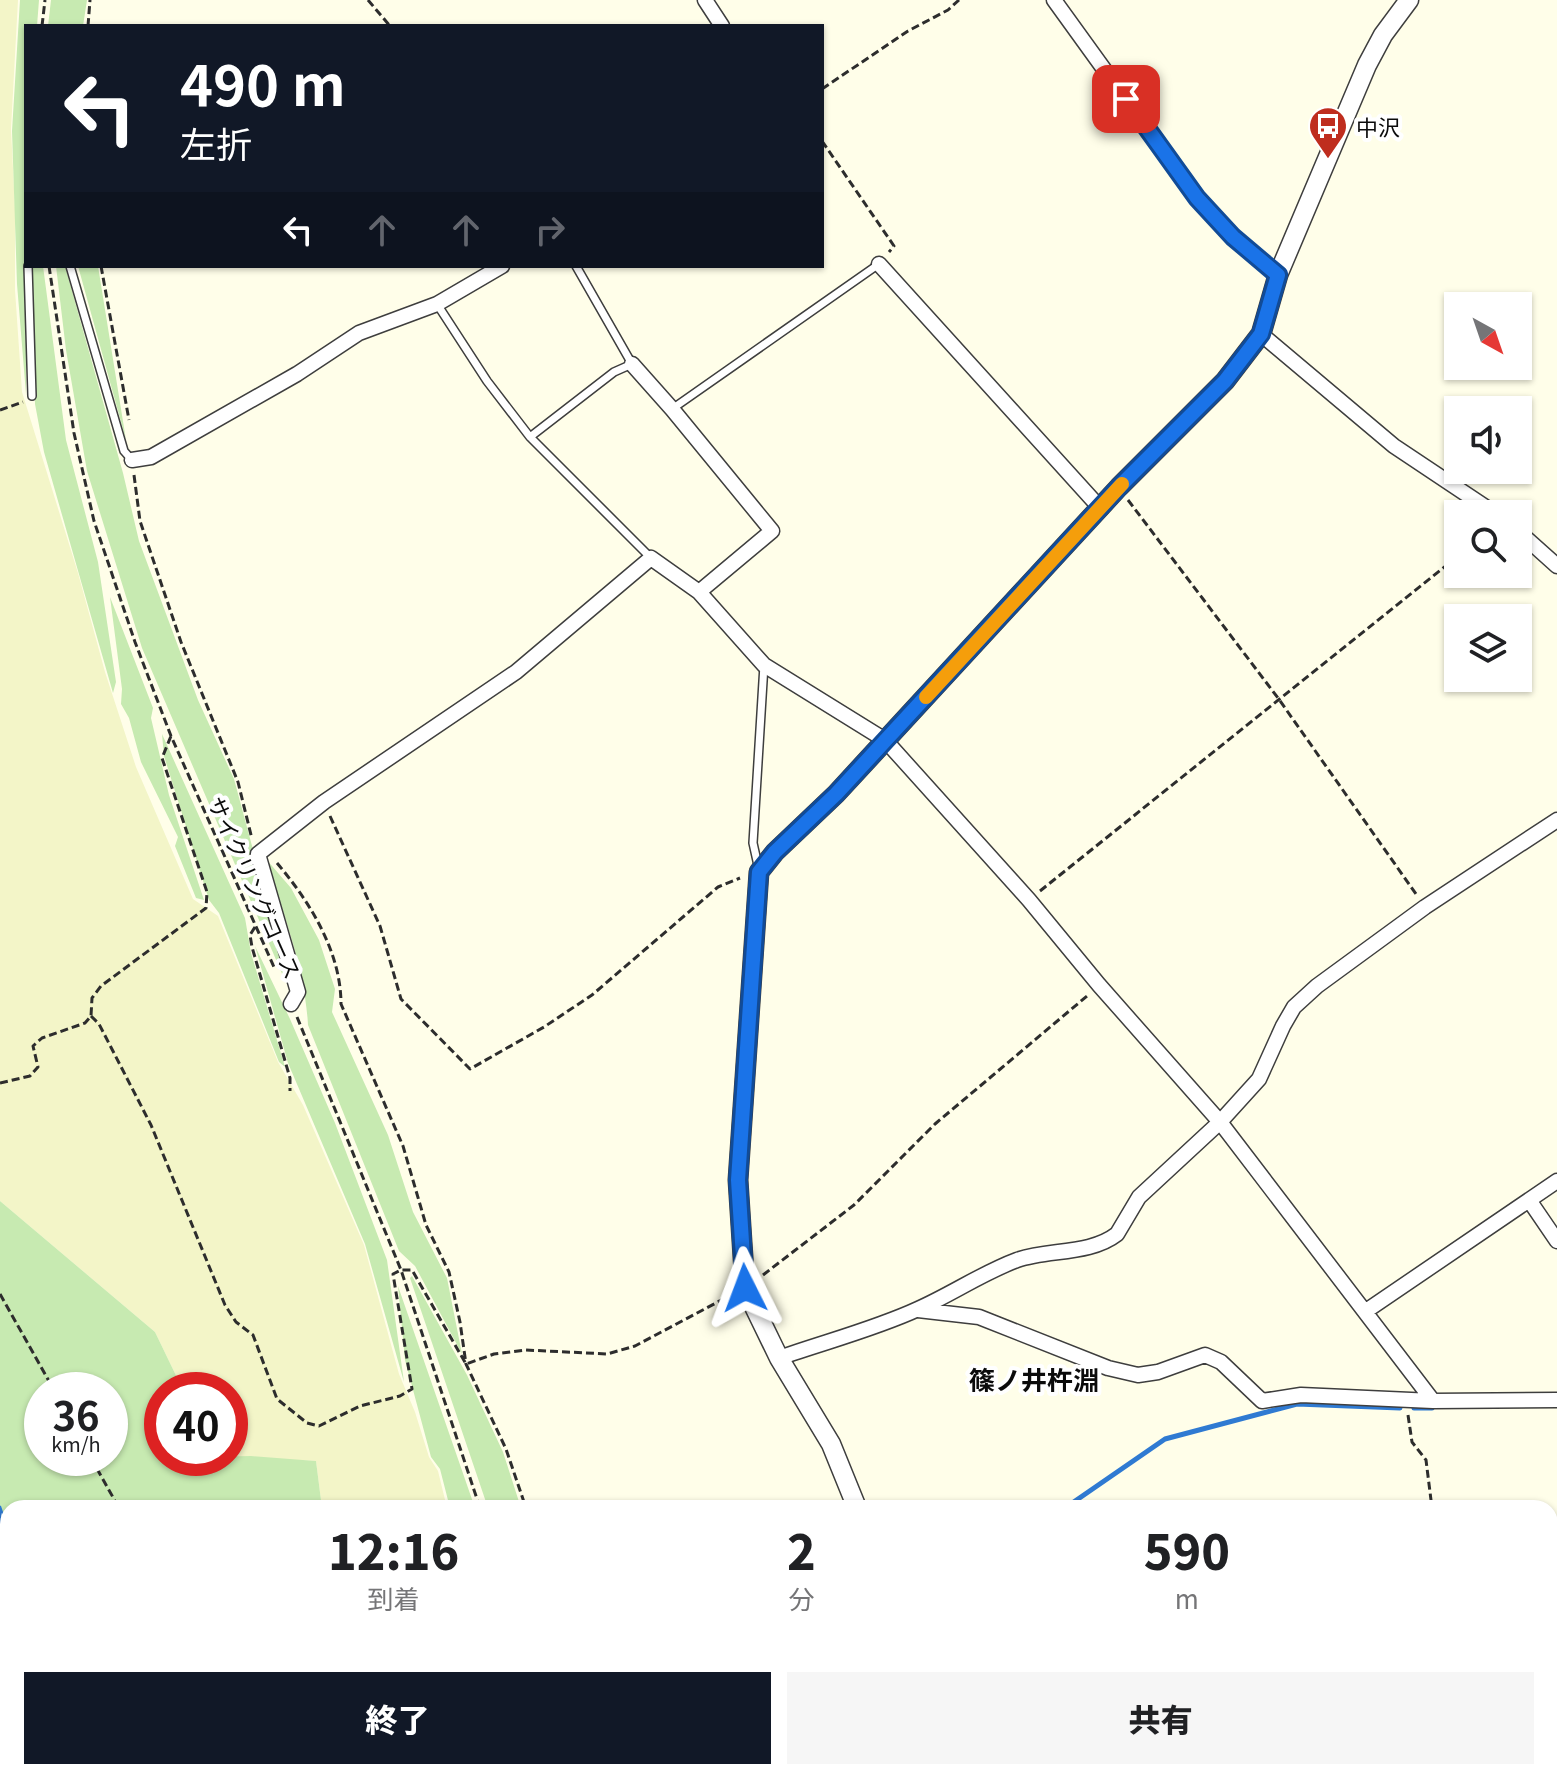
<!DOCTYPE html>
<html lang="ja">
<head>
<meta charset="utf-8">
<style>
  :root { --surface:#fff; --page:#f6f6f6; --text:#202124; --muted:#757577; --accent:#111827 }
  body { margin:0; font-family:Georgia,"Noto Sans JP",serif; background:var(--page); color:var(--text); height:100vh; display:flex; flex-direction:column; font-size:30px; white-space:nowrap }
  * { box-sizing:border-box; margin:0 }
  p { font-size:26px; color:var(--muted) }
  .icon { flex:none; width:44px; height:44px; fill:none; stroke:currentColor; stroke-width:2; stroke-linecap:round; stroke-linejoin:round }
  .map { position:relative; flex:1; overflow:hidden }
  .details { position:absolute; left:0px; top:1500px; width:1558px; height:280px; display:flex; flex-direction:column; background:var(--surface); border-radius:24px 24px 0 0; box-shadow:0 2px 6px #0004 }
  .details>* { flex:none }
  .guide { position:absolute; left:24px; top:24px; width:800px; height:244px; border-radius:0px; box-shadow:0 2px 6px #0004; background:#111827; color:#fff; overflow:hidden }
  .needle { width:52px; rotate:140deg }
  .buttons { position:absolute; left:1444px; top:292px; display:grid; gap:16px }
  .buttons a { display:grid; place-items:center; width:88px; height:88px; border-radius:0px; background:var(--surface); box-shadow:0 2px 6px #0004; font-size:40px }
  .speed { position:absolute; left:24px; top:1372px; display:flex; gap:16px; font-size:40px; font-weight:700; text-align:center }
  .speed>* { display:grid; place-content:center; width:104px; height:104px; border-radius:50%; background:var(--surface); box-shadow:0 2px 6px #0004; line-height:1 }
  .speed small { font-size:20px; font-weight:400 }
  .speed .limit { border:12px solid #d22; background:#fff; color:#111 }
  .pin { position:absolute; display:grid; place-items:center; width:68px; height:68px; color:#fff; margin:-34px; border-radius:16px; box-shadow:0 4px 12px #0006 }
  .me { position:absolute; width:88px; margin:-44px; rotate:357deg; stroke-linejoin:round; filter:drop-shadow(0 0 6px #0008) }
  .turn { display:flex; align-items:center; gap:28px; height:168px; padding:0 24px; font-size:36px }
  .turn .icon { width:104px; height:104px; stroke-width:2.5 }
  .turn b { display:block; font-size:56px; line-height:68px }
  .lanes { display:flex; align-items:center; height:76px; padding:0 24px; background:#0003; justify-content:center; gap:40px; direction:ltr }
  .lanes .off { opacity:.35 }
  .eta { display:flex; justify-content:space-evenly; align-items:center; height:136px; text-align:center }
  .eta b { font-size:48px; font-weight:800; line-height:56px }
  .action { display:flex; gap:16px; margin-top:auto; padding:16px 24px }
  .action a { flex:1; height:92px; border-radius:0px; background:var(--accent); color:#fff; font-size:32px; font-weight:800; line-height:92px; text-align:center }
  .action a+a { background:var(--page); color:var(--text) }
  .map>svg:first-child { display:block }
</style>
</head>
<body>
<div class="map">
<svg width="1557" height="1780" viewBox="0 0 1557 1780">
  <rect width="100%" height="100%" fill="#fffee9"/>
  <path fill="#f3f5c8" d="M0,0H18L11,129L15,209V290L22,392L78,573L105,672L136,767L193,899L218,916L278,1062L303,1105L364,1245L399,1374L415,1412L429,1457L438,1471L447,1508H322L316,1461L230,1457V1390H183L155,1332L0,1201Z
    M408,1772H529L533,1780H411Z"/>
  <path fill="#c7eab1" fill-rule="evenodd" d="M20,0H39L37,26H26V394L17,284L12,131Z
    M51,0H87L83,26H48Z
    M32,266H43L66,440L98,562L116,682L113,693L44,452L35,404Z
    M56,266H65L123,473L139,541L198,700L234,779L287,976H283L142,648L87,471L66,350Z
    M78,266H98L126,440Z
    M110,597L153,708L151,718L169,795L204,900L196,898L175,846L178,837L141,762L129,718L121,704L122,689Z
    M162,734L245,918L251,953L285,1067L279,1062L219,913L209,900L164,756Z
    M266,859L291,888L319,940L335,989L332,1012L388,1135L413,1212L447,1278L462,1354L415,1266L399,1251L308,1025C305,968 283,913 266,859Z
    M255,946L290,1019L335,1123L387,1260L404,1382L365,1244L288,1063Z
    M0,1201L155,1332L183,1390H162V1458L251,1456L316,1461L322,1508H8V1530L0,1506ZM42,1390H110V1458H42Z
    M412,1276L467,1375L503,1452L521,1508H488L410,1278Z
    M398,1286L475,1508H450L440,1469L431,1457L405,1360Z
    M39,1772H411L413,1780H43Z"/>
  <path fill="#abd1f8" stroke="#2f7ad2" stroke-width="2" d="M0,1506L8,1530V1622L0,1605Z
    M8,1646V1772H39L43,1780H0V1679Z"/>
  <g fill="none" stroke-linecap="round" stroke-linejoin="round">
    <path stroke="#2f7ad2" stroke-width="5" d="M1414,1408H1432
      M1065,1508L1165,1439L1297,1404L1400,1408
      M848,1775L849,1772"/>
    <g stroke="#3e3e3e" stroke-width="10">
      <path id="service" d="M28,266L32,396
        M70,266L124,451L132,460
        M437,304L487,381L530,437L651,558
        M672,409L879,264
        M530,437L614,372L632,364L576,266
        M759,870L753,843L764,665"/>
    </g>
    <g stroke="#3e3e3e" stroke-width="17">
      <path id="minor" d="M705,0L722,26
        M1054,0L1197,198L1233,237L1278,275
        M879,264L1101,509
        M1261,334L1394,446L1496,514
        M632,364L672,409L772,531L699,592
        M132,460L151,457L297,374L359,333L437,304L502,266
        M1518,531L1557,566
        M291,1004L298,992L258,854L324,802L516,672L651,558L699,592L764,665L885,740L1029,900L1099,985L1220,1122L1433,1401
        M1529,1200L1557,1241
        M918,1310L979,1317L1108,1368L1138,1375L1158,1372L1205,1355L1221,1362L1262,1401L1301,1395L1433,1401L1557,1400
        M1366,1311L1557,1181
        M779,1358C824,1342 875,1329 918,1309C952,1294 982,1273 1017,1260C1048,1249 1090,1255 1117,1234L1139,1197L1220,1122L1259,1079L1283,1026L1294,1007L1317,986L1425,907L1557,820"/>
    </g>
    <g stroke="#3e3e3e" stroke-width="21">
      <path id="tertiary" d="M857,1508L831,1444L779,1358L745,1288L738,1180L759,872L775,852L836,794L1119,487L1225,381L1261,334L1278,275L1367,65L1383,35L1409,0
        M922,1772L923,1780"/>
    </g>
    <path stroke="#2d2d2d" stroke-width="3" stroke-dasharray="8 4" stroke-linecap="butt" d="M368,0L390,26
      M42,26L45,0
      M88,26L90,0
      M822,89L908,31L948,10L959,0
      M822,141L894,246L889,252
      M49,266L74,433L94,521L135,642L171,736L274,967
      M101,266L129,420
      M0,410L23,402
      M134,475L140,521L181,642L238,782L252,839
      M1128,500L1278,698L1416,894
      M330,816L380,926L401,999L470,1069L544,1027L592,995L718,887L740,878
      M277,863C310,902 341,952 341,1004L403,1146L426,1225L449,1272L460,1322L466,1364L506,1449L526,1508
      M1040,891L1458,556
      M255,927L250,935L252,947L290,1078V1091
      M91,1016L99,1024L151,1125L225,1305L236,1322L253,1335L277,1399L307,1423L319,1426L360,1406L400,1396L412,1389L393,1274L401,1270H412L466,1364L494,1354L526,1350L607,1354L635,1346L729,1296
      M297,1017L401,1270L480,1508
      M0,1083L30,1076L38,1067L33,1046L42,1038L85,1023L91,1016L92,998L101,986L206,908L207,892L162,758L171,736
      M763,1275L854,1205L935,1124L1087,996
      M0,1294L54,1390
      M1408,1415L1412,1442L1426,1460L1432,1508
      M91,1458L119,1508
      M1550,1706L1557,1702
      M250,1772L255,1780
      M531,1772L533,1780
      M561,1772L563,1780
      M591,1772L592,1780
      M618,1772L620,1780
      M832,1780L833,1772
      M1456,1780L1463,1772"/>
    <use href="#service" stroke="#fff" stroke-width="7"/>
    <use href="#minor" stroke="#fff" stroke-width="14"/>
    <use href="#tertiary" stroke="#fff" stroke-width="18"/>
  </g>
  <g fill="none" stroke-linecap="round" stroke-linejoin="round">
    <g stroke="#114b97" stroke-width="20">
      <path id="route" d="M745,1288L738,1180L759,872L775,852L836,794L1119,487L1225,381L1261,334L1278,275L1233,237L1197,198L1126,99"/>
    </g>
    <use href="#route" stroke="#1a73e8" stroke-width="14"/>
    <path stroke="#f59e0b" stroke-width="14" d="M926,697L1122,484"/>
  </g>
  <defs>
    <g id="bus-pin" transform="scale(2)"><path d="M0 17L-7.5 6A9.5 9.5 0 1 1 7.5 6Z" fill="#bf2d1e" stroke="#fff"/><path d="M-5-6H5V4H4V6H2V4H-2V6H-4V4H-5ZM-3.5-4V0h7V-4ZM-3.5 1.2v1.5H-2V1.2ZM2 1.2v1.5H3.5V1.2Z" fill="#fff"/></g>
  </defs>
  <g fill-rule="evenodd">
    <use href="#bus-pin" x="1328" y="126"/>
  </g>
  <g text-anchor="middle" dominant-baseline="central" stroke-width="8" stroke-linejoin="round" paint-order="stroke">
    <g font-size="22" fill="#0b0b0b" stroke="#fff" text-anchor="start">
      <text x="1356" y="126">中沢</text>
    </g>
    <g font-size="22" fill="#0b0b0b" stroke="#fff">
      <text transform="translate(256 887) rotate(66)">サイクリングコース</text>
    </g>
    <g font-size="26" font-weight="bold" fill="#0b0b0b" stroke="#fff">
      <text x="1034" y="1378">篠ノ井杵淵</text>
    </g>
  </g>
</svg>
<div class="buttons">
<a><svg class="needle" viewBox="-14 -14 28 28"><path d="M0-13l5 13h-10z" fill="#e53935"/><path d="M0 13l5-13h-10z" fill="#757577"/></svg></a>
<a><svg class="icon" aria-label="sound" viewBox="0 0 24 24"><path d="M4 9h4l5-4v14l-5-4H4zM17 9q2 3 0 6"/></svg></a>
<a><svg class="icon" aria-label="search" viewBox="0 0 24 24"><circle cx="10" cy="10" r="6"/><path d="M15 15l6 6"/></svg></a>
<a><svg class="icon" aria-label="layers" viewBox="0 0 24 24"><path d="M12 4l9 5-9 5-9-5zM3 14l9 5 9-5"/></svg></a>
</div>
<div class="speed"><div>36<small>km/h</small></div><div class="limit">40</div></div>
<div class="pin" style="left:1126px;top:99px;background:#d93025"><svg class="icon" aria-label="arrive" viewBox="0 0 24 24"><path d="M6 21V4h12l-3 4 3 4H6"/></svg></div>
<svg class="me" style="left:745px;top:1288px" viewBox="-20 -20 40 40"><path d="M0-17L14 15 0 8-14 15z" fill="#1a73e8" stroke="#fff" stroke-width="4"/></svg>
<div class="guide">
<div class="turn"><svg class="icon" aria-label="left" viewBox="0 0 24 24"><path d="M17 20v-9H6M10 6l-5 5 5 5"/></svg><div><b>490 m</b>左折</div></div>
<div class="lanes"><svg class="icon" aria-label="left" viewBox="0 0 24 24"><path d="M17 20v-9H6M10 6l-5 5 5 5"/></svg><svg class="icon off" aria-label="ahead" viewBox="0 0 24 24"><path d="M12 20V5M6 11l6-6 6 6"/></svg><svg class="icon off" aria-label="ahead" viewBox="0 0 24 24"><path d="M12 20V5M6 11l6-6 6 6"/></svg><svg class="icon off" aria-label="right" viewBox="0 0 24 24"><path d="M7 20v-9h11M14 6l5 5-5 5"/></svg></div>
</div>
<section class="details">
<div class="eta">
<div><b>12:16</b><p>到着</p></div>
<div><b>2</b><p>分</p></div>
<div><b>590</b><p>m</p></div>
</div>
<div class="action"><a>終了</a><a>共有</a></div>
</section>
</div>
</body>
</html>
